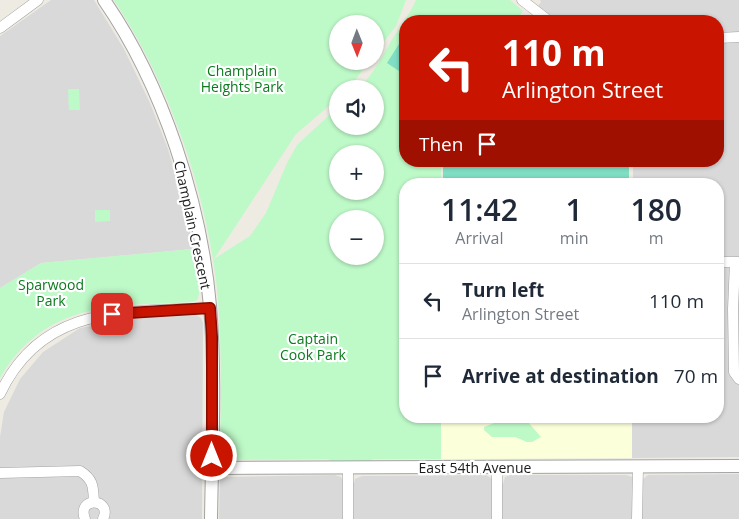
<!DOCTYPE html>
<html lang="en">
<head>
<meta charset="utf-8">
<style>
  :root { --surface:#fff; --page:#f2f2f3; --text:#1f2937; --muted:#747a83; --line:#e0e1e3 }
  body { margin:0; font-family:"Open Sans",sans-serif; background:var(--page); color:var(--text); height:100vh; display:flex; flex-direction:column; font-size:19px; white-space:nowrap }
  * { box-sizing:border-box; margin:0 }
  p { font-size:16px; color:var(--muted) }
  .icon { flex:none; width:28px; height:28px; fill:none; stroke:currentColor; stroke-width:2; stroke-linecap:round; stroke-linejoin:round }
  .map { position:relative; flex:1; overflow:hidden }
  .details { position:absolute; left:399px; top:178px; width:325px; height:245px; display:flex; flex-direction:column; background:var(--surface); border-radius:20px; box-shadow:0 1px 4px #0004 }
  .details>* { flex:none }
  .guide { position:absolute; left:399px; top:15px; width:325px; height:152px; border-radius:20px; box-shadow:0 1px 4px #0004; background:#c91400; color:#fff; overflow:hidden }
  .needle { width:32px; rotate:179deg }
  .fabs { position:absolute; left:329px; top:15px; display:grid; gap:10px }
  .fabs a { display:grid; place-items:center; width:55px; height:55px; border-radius:50%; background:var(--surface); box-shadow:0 1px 4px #0004; font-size:25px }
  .pin { position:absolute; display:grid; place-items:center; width:42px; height:42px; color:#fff; margin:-21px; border-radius:10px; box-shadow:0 2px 8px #0006 }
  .me { position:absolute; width:55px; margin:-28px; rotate:0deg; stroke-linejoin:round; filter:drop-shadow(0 0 4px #0008) }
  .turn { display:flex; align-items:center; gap:18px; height:105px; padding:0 20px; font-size:22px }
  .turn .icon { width:65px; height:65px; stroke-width:2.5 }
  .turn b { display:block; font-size:35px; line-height:42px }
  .then { display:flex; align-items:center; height:48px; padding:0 20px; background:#0003; gap:10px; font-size:19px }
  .eta { display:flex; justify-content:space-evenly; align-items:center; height:85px; text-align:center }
  .eta b { font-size:30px; font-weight:600; line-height:35px }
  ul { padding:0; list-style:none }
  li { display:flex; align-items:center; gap:15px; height:75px; padding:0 20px; border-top:1px solid var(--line) }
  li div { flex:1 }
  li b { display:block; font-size:19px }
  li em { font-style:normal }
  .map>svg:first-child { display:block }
</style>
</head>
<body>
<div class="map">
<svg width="739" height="519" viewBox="0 0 739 519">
  <rect width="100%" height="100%" fill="#eeebe2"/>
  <path fill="#dad9d9" d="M51,0H94L124,49L150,103L168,149L187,215L193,249L41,263L0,288V36Z
    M540,0H739V457L632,458V416H718V184H633V161H718V21H527L541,2Z
    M196,315L201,318L203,323L202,519H0V437L4,412L20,379L43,352L80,328L131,319Z
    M739,474V519H219L220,480L226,477L335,475L341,477L344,483H354L355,479L362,476L486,475L492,479L493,484H503L505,477L510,475H626L642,480L648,475Z"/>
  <path fill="#fbffda" d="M441,416H632V458L441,459Z"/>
  <path fill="#bef9c8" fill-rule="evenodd" d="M114,0H406L396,26L375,53V24H338V61H369L349,89H338L337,99L296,134L214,259L250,236L266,213L287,163L297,145L337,108L338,126H375V89H358C376,72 385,50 398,30C404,20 411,12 416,0H510L523,11L516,21H405V161H441V184H405V416H441V459H373L369,462H333L328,459L227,460L222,457L220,453C221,402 222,350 218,298C208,195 171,86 114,0ZM338,154H375V191H338ZM338,219H375V256H338Z
    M68,89H79L80,110H69Z
    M95,210H110V221L95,222Z
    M193,249C195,261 203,290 197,300L193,302C115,306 46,300 0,378V288L41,263Z
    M493,416H549L548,422H528L541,437L532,442H527L515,437H492L484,430V427L494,423Z"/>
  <path fill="#7fdec3" d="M404,36L405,62L399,71L387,63Z
    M443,161H629V184H443Z"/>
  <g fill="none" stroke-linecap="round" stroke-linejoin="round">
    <g stroke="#a3a3a3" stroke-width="11">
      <path id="minor" d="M522,0L549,21
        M0,28L38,0
        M718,38L739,37
        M718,262H739
        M735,262L733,309L734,372L739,379
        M0,394C42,304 126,312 210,308
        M0,473L80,471C94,480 93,487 94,502
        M85,519C76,496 113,498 103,519
        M348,519V468
        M497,519V467
        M637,519L638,467"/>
    </g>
    <g stroke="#a3a3a3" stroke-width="14">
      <path id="tertiary" d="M104,0C163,85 201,203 210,306C216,377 212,448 211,519
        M211,468L739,466"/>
    </g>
    <use href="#minor" stroke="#fff" stroke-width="10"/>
    <use href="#tertiary" stroke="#fff" stroke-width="12"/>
  </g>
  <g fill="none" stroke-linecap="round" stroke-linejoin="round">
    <g stroke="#830d00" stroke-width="12">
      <path id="route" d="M112,314L210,308L212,337V456"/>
    </g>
    <use href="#route" stroke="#c91400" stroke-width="9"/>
  </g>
  <g text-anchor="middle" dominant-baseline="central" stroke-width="4.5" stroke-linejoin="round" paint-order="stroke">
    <g font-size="14" fill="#0b7a1f" stroke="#fff">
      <text x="242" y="70">Champlain<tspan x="242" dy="16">Heights Park</tspan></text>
      <text x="51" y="284">Sparwood<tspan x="51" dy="16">Park</tspan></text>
      <text x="313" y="338">Captain<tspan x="313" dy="16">Cook Park</tspan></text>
    </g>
    <g font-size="14" fill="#1c1c1c" stroke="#fff">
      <text transform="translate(193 225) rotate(78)">Champlain Crescent</text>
      <text x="475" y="467">East 54th Avenue</text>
    </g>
  </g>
</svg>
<div class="fabs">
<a><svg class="needle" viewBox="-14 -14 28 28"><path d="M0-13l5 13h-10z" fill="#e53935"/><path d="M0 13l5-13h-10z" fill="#747a83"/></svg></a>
<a><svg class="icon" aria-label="sound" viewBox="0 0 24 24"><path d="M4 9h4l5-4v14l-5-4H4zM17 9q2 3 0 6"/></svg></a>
<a>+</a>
<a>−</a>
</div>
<div class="pin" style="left:112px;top:314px;background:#d93025"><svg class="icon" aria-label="arrive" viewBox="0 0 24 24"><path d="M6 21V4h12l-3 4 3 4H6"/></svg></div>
<svg class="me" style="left:212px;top:456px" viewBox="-20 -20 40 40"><circle r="17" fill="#c91400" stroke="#fff" stroke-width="3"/><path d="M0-11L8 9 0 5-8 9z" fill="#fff"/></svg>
<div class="guide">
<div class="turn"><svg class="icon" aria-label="left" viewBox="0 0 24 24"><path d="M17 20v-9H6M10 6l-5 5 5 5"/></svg><div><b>110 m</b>Arlington Street</div></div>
<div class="then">Then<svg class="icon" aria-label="arrive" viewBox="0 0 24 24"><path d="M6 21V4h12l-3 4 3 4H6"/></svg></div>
</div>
<section class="details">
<div class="eta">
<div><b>11:42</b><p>Arrival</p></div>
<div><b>1</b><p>min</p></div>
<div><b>180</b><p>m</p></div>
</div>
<ul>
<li><svg class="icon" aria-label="left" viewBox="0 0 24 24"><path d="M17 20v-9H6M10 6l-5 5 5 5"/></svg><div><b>Turn left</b><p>Arlington Street</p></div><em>110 m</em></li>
<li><svg class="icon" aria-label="arrive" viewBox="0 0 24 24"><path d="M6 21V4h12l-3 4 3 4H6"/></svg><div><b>Arrive at destination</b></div><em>70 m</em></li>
</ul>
</section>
</div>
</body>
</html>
